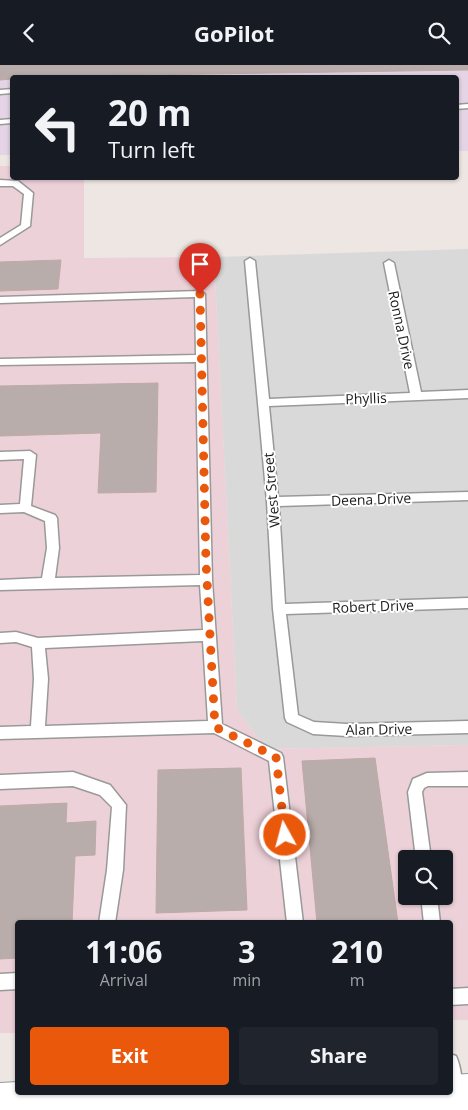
<!DOCTYPE html>
<html lang="en">
<head>
<meta charset="utf-8">
<style>
  :root { --surface:#171b24; --page:#20242c; --text:#f1f3f6; --muted:#9ea1a6; --accent:#ea580c }
  body { margin:0; font-family:"Open Sans",sans-serif; background:var(--page); color:var(--text); height:100vh; display:flex; flex-direction:column; font-size:19px; white-space:nowrap }
  * { box-sizing:border-box; margin:0 }
  p { font-size:16px; color:var(--muted) }
  .icon { flex:none; width:28px; height:28px; fill:none; stroke:currentColor; stroke-width:2; stroke-linecap:round; stroke-linejoin:round }
  .map { position:relative; flex:1; overflow:hidden }
  .panel { position:absolute; left:15px; top:855px; width:438px; height:175px; display:flex; flex-direction:column; background:var(--surface); border-radius:5px; box-shadow:0 1px 4px #0004 }
  .panel>* { flex:none }
  .hud { position:absolute; left:10px; top:10px; width:449px; height:105px; border-radius:5px; box-shadow:0 1px 4px #0004; background:#171b24; color:var(--text); overflow:hidden }
  .tools { position:absolute; left:398px; top:785px; display:grid; gap:10px }
  .tools a { display:grid; place-items:center; width:55px; height:55px; border-radius:5px; background:var(--surface); box-shadow:0 1px 4px #0004; font-size:25px }
  .pin { position:absolute; display:grid; place-items:center; width:42px; height:42px; color:#fff; margin:-51px -21px; border-radius:50% 50% 50% 0; rotate:-45deg; box-shadow:0 0 5px #0007 }
  .pin .icon { rotate:45deg }
  .me { position:absolute; width:55px; margin:-28px; rotate:353deg; stroke-linejoin:round; filter:drop-shadow(0 0 4px #0008) }
  .turn { display:flex; align-items:center; gap:18px; height:105px; padding:0 15px; font-size:22px }
  .turn .icon { width:65px; height:65px; stroke-width:2.5 }
  .turn b { display:block; font-size:35px; line-height:42px }
  .eta { display:flex; justify-content:space-evenly; align-items:center; height:85px; text-align:center }
  .eta b { font-size:30px; font-weight:700; line-height:35px }
  .primary-button { display:flex; gap:10px; margin-top:auto; padding:10px 15px }
  .primary-button a { flex:1; height:58px; border-radius:5px; background:var(--accent); color:#fff; font-size:20px; font-weight:700; line-height:58px; text-align:center }
  .primary-button a+a { background:var(--page); color:var(--text) }
  header { display:flex; justify-content:space-between; align-items:center; height:65px; padding:0 15px; background:var(--surface); font-size:22px; font-weight:700 }
  .map>svg:first-child { display:block }
</style>
</head>
<body>
<header><svg class="icon" aria-label="back" viewBox="0 0 24 24"><path d="M15 5l-7 7 7 7"/></svg>GoPilot<svg class="icon" aria-label="search" viewBox="0 0 24 24"><circle cx="10" cy="10" r="6"/><path d="M15 15l6 6"/></svg></header>
<div class="map">
<svg width="468" height="1045" viewBox="0 0 468 1045">
  <rect width="100%" height="100%" fill="#ede6e2"/>
  <path fill="#dad9d9" d="M468,184V680L266,684L237,645L214,192Z"/>
  <path fill="#edd1d8" fill-rule="evenodd" d="M0,101H12V112L84,113V193L214,192L237,645L266,684L468,680V955H450V858H18L17,968H0ZM406,794H444V831H406Z"/>
  <path fill="#e4d4e6" d="M0,0H468V86H456V12H12V90H0Z"/>
  <path fill="#b9adab" stroke="#bea9a5" d="M0,0H468V5L12,12V14L0,15Z
    M61,195L58,224L0,226V197Z
    M158,318L156,427L98,428L101,368L0,371V321Z
    M375,693L398,858H317L302,696Z
    M241,703L247,845L156,848L158,705Z
    M67,738L66,758L96,756L95,790L75,791L72,858H18V893L0,894V741Z"/>
  <g fill="none" stroke-linecap="round" stroke-linejoin="round">
    <g stroke="#999" stroke-width="3">
      <path id="service" d="M12,24V28L0,29V25Z
        M468,39V43L456,44V40Z
        M12,54V58L0,59V55Z
        M0,115L18,116L33,128L30,161L0,180V173L21,160L24,129L13,121H0Z
        M250,193L255,196L269,334L410,328L384,198L389,195L394,198L421,327L468,325V333L269,341L278,432L468,427V435L279,441L285,539L468,533V543L286,549L298,650L314,657L347,659L468,656V668L347,671L313,669L287,657L285,653L273,544L267,437L245,196Z
        M200,226L205,229L212,515L222,659L281,688L283,692L303,858H287L269,696L214,668L0,674V662L31,661L34,614L32,582L16,577L0,578V568L16,567L38,573L203,565L200,520L0,525V515L42,513L47,483L45,456L24,447L0,448V440L20,439L24,394L0,395V387L30,386L36,390L31,441L55,450L57,453L59,483L55,513L200,510L196,297L0,300V294L196,290L195,232L0,238V232ZM203,576L208,656L45,661L48,614L45,583Z
        M73,707L110,720L126,740L123,805L115,858H99L107,805L112,742L100,730L73,721L0,724V710Z
        M468,707V721H428L424,723L422,727L431,794H416L408,727L413,714L427,708Z
        M421,831H437L440,858H424Z
        M18,908V924L0,925V909Z
        M468,923V939L450,940V924Z
        M450,989L456,991C461,1002 464,1021 459,1032L453,1035L447,1032L445,1028H450Z"/>
    </g>
    <g stroke="#999" stroke-width="2">
      <path id="tertiary" d="M468,1009V1045H0V1018L18,1017V1028H450V1010Z"/>
    </g>
    <use href="#service" fill="#fff" fill-rule="evenodd"/>
    <use href="#tertiary" fill="#fff" fill-rule="evenodd"/>
  </g>
  <g fill="none" stroke-linecap="round" stroke-linejoin="round">
    <path stroke="#ea580c" stroke-width="9" stroke-dasharray="0 16.2" d="M200,229L206,497L215,662L276,692L285,770"/>
  </g>
  <g text-anchor="middle" dominant-baseline="central" stroke-width="4" stroke-linejoin="round" paint-order="stroke">
    <g font-size="14" fill="#1c1c1c" stroke="#fff">
      <text transform="translate(402 265) rotate(78)">Ronna Drive</text>
      <text transform="translate(366 333) rotate(-2)">Phyllis</text>
      <text transform="translate(271 425) rotate(-95)">West Street</text>
      <text transform="translate(371 434) rotate(-2)">Deena Drive</text>
      <text transform="translate(373 541) rotate(-2)">Robert Drive</text>
      <text transform="translate(379 664) rotate(-1)">Alan Drive</text>
    </g>
  </g>
</svg>
<div class="tools">
<a><svg class="icon" aria-label="search" viewBox="0 0 24 24"><circle cx="10" cy="10" r="6"/><path d="M15 15l6 6"/></svg></a>
</div>
<div class="pin" style="left:200px;top:229px;background:#d93025"><svg class="icon" aria-label="arrive" viewBox="0 0 24 24"><path d="M6 21V4h12l-3 4 3 4H6"/></svg></div>
<svg class="me" style="left:285px;top:770px" viewBox="-20 -20 40 40"><circle r="17" fill="#ea580c" stroke="#fff" stroke-width="3"/><path d="M0-11L8 9 0 5-8 9z" fill="#fff"/></svg>
<div class="hud">
<div class="turn"><svg class="icon" aria-label="left" viewBox="0 0 24 24"><path d="M17 20v-9H6M10 6l-5 5 5 5"/></svg><div><b>20 m</b>Turn left</div></div>
</div>
<section class="panel">
<div class="eta">
<div><b>11:06</b><p>Arrival</p></div>
<div><b>3</b><p>min</p></div>
<div><b>210</b><p>m</p></div>
</div>
<div class="primary-button"><a>Exit</a><a>Share</a></div>
</section>
</div>
</body>
</html>
